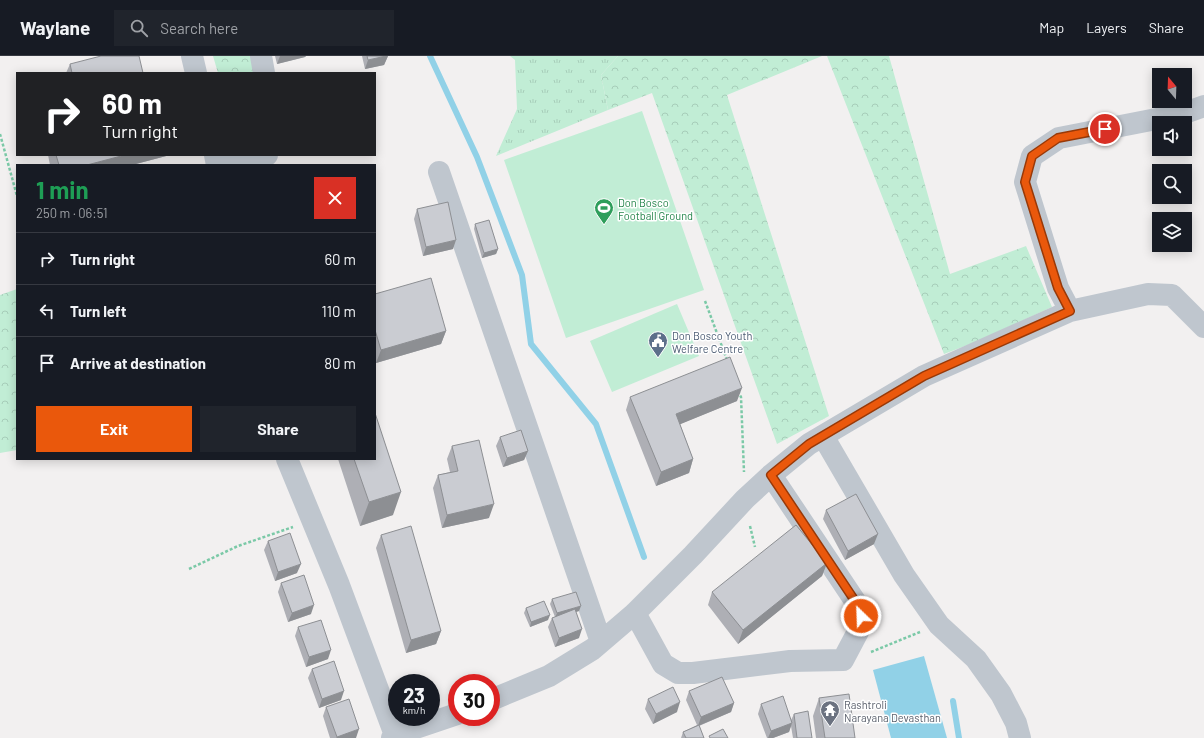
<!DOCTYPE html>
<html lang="en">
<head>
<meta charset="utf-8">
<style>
  :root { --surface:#171b24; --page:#20242c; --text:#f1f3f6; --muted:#9ea1a6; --line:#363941; --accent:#ea580c }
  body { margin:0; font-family:Barlow,sans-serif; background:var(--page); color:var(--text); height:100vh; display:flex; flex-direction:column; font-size:15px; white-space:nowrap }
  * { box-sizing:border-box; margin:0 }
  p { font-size:13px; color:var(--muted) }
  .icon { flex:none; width:22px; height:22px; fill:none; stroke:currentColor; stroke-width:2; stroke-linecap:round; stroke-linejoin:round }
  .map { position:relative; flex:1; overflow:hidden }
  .details { position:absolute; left:16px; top:108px; width:360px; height:296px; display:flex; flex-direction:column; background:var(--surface); border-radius:0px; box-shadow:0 2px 10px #0003 }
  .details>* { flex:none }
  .hud { position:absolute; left:16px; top:16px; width:360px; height:84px; border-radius:0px; box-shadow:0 2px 10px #0003; background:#202124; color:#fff; overflow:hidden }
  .needle { width:26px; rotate:341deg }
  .tools { position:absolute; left:1152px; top:12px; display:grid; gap:8px }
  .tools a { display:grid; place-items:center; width:40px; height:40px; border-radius:0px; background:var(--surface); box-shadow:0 2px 10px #0003; font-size:20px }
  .speed { position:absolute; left:388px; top:618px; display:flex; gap:8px; font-size:20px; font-weight:700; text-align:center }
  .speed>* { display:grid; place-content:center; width:52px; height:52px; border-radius:50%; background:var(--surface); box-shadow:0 2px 10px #0003; line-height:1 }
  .speed small { font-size:10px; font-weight:400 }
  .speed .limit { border:6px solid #d22; background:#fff; color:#111 }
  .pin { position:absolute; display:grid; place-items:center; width:34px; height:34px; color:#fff; margin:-17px; border:2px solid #fff; border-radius:50%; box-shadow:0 1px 4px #0007 }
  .me { position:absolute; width:44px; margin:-22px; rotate:336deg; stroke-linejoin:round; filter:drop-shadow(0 0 3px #0008) }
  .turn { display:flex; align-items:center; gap:14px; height:84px; padding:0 20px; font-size:18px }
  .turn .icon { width:52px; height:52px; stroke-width:2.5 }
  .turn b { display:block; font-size:28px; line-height:34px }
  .round { display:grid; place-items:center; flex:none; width:42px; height:42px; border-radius:0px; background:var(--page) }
  .head { display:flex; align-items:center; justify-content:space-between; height:68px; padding:0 20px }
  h1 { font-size:24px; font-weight:700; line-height:30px; color:#1e9e55 }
  .primary-button { display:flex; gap:8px; margin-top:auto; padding:8px 20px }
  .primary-button a { flex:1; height:46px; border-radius:0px; background:var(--accent); color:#fff; font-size:16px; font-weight:700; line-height:46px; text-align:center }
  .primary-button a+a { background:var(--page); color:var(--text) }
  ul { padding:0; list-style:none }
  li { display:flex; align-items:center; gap:12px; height:52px; padding:0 20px; border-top:1px solid var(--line) }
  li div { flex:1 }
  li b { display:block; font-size:15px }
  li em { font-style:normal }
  header { display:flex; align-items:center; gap:24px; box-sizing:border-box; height:56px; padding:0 20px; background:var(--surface); border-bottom:1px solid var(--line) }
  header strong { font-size:19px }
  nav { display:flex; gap:22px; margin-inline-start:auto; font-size:14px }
  .search { width:280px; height:36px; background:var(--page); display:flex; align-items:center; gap:10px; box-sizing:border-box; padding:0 14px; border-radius:0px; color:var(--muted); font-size:15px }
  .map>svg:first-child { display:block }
</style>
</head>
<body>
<header>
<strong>Waylane</strong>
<div class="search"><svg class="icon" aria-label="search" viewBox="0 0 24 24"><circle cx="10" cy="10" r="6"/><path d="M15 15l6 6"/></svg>Search here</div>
<nav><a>Map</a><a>Layers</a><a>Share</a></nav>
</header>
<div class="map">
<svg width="1204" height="682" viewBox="0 0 1204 682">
  <defs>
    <pattern id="grass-tufts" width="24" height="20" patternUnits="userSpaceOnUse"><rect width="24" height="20" fill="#c1edd5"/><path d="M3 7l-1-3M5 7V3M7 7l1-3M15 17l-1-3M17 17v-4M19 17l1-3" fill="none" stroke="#a7cdb9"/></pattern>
    <pattern id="forest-crowns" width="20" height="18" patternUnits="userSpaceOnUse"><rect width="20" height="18" fill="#c1edd5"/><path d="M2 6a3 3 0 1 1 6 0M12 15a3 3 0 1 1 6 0" fill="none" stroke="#a7cdb9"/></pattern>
  </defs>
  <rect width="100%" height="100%" fill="#f2f0f0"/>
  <path fill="url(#grass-tufts)" d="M510,0H618L601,19L608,54L496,100L517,53L515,4Z"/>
  <path fill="url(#forest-crowns)" d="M213,0H252L256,17H218Z
    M618,0H822L727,39L829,360L777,388L652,37L608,54L601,19Z
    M827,0H889L950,218L1026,190L1052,251L973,287L944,298Z
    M17,233V394L0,397V239Z"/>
  <path fill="#c1edd5" d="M642,55L704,234L566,282L504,104Z
    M677,248L699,300L612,336L590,285Z"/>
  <path fill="#91d1e7" d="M924,600L947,682H891L873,614Z"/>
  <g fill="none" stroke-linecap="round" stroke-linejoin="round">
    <path stroke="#91d1e7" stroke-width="6" d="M430,0L477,101L522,219L531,288L596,368L644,501
      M953,645L959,682"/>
    <path stroke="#7bc9a7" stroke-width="2.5" stroke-dasharray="3 2" stroke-linecap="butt" d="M0,78L17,140
      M705,245L727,304
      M738,335L741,341L744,416
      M750,470L755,491
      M189,513L238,490L293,471
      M871,596L920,576"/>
    <path stroke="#bfc6ce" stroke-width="22" d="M192,0L196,17
      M261,0L264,17
      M215,99L217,109
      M232,109L267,99
      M439,116L601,586
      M1070,255L1058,232L1025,126L1032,100L1059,82L1182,58L1204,50
      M823,380L904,519L939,569L976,603L1001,638L1016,667L1020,682
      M287,403L339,529L395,679
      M635,557L663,608L678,617H693L790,605L843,604L862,568L859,551L771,419
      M491,644L549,620L593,593L635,557L693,499L745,443L771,419L809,388L924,320L1070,255L1148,238L1172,239L1204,271
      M392,682L395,679L457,658"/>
  </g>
  <path fill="#aeafb5" d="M275,0H306L305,1L277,8Z
    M362,0H388L384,9L365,13Z
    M70,8L143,17H66Z
    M48,99H170L132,109H50Z
    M417,153L453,193L423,200L414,163Z
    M475,168L498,193L496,198L482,202L474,173Z
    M375,238L446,275L441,288L376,307L375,304Z
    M630,341L737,345L680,368L693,403L689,417L656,430L626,354Z
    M500,381L528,395L524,404L503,411L496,390Z
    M452,390L489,462L442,472L433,432L438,419L450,416L447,403Z
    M338,403H375L393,459L360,470Z
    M826,454L874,488L845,504L823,463Z
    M381,479L441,575L436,588L406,597L376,492Z
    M268,485L297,517L275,525L264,494Z
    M827,507L822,520L738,588L708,549L712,536Z
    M281,527L311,558L288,566L278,536Z
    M552,543L579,555L576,556L579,582L555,591L548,571L552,562L555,561L550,548Z
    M526,552L548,564L530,571L524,557Z
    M298,571L328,603L306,611L295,580Z
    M312,613L341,644L319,652L308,622Z
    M689,635L734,647L731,656L699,670L704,682H681L683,676L697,669L686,644Z
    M819,642L855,682H816L813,660Z
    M648,643L677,656L653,668L645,653Z
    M761,648L791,664L794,658L812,682H793L791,670L789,676L773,682H767L758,658Z
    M326,651L356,682H330L323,660Z"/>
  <path fill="#8d8f93" d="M280,0H306L305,1L277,8Z
    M386,0H388L384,9L365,13L368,4Z
    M125,99H170L132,109H87Z
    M456,184L453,193L423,200L426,191Z
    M498,193L496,198L482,202L484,197Z
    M446,275L441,288L376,307L381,294Z
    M742,332L737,345L671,372L676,358Z
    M528,395L524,404L503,411L507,402Z
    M693,403L689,417L656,430L661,416Z
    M401,436L393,459L360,470L369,446Z
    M494,448L489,462L442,472L447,459Z
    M878,478L874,488L845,504L848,495Z
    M827,507L822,520L738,588L743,574Z
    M301,508L297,517L275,525L278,516Z
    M314,549L311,558L288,566L292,557Z
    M581,550L579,555L555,562L557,557Z
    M550,559L548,564L530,571L531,566Z
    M582,573L579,582L555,591L559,582Z
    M441,575L436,588L406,597L411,584Z
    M331,594L328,603L306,611L309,601Z
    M344,635L341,644L319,652L322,643Z
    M680,646L677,656L653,668L656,658Z
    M734,647L731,656L698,670L701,661Z
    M792,667L789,676L773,682H768L771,675Z
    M359,673L356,682H336L337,681Z"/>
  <path fill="#caccd2" stroke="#8d8f93" d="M101,0H139L143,17H72L70,8Z
    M367,0H386L368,4Z
    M56,99H125L87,109H59Z
    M448,146L456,184L426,191L417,153Z
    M489,164L498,193L484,197L475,168Z
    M431,222L446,275L381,294L375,274V238Z
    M730,301L742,332L676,358L693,403L661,416L630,341Z
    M375,357L401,436L369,446L354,403H375Z
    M521,374L528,395L507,402L500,381Z
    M479,384L494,448L447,459L438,419L458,415L452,390Z
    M856,438L878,478L848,495L826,454Z
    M796,469L827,507L743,574L712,536Z
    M411,470L441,575L411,584L381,479Z
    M290,477L301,508L278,516L268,485Z
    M304,519L314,549L292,557L281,527Z
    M576,536L581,550L557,557L552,543Z
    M544,545L550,559L531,566L526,552Z
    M575,553L582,573L559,582L552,562Z
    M321,564L331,594L309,601L298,571Z
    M334,605L344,635L322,643L312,613Z
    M722,621L734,647L701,661L689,635Z
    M673,631L680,646L656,658L648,643Z
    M849,638L855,682H825L819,642Z
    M783,640L792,667L771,675L761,648Z
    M349,643L359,673L337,681L326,651Z
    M808,655L812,682H797L794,658Z
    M699,669L704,682H686L683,676Z
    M723,673L728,682H710L709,680Z"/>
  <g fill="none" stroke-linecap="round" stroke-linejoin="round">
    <g stroke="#983908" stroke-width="10">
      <path id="route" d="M861,560L859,551L771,419L809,388L924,320L1070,255L1058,232L1025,126L1032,100L1058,82L1105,73"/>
    </g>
    <use href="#route" stroke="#ea580c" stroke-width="7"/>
  </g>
  <defs>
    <g id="stadium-pin" transform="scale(1)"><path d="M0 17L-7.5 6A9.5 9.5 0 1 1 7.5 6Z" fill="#2e9e5b" stroke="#fff"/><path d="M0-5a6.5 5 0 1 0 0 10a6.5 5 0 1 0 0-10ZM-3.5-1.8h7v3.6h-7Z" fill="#fff"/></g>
    <g id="civic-pin" transform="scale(1)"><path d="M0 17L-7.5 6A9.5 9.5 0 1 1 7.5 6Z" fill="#5c6f8a" stroke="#fff"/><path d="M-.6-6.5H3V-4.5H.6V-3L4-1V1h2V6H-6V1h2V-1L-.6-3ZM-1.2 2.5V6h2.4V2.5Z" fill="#fff"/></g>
    <g id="temple-pin" transform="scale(1)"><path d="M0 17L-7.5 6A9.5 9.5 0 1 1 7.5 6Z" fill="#6b7280" stroke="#fff"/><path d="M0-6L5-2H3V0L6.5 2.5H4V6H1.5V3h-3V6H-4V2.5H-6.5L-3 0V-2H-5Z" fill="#fff"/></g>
  </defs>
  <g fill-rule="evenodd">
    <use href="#stadium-pin" x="604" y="152"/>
    <use href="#civic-pin" x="658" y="285"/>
    <use href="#temple-pin" x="830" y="654"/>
  </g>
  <g text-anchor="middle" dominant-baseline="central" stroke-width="3" stroke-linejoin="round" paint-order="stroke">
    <g font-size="11" fill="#27864d" stroke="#fff" text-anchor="start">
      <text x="618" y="146">Don Bosco<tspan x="618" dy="13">Football Ground</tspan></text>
    </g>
    <g font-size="11" fill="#4e5e75" stroke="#fff" text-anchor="start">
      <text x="672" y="279">Don Bosco Youth<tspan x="672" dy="13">Welfare Centre</tspan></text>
    </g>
    <g font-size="11" fill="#5b616d" stroke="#fff" text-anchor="start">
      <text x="844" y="648">Rashtroli<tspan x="844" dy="13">Narayana Devasthan</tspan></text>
    </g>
  </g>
</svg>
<div class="tools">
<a><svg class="needle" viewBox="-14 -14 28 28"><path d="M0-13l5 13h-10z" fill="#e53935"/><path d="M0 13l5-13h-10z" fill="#9ea1a6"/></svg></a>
<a><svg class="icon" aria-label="sound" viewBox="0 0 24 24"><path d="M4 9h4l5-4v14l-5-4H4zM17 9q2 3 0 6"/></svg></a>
<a><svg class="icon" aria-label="search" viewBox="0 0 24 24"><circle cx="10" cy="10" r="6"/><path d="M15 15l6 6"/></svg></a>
<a><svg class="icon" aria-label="layers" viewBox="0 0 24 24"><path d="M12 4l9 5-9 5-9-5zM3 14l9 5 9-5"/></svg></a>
</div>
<div class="speed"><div>23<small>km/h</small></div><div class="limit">30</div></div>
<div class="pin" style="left:1105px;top:73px;background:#d93025"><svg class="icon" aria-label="arrive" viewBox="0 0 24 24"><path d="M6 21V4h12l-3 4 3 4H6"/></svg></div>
<svg class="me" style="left:861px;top:560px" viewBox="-20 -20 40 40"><circle r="17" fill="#ea580c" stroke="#fff" stroke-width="3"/><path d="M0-11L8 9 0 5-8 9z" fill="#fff"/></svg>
<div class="hud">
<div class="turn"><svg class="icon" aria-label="right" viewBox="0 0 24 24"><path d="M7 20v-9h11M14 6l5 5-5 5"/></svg><div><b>60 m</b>Turn right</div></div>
</div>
<section class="details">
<div class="head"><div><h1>1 min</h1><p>250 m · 06:51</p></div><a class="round" style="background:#d93025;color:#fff"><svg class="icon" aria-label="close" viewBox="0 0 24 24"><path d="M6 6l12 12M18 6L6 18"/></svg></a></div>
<ul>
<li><svg class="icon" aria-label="right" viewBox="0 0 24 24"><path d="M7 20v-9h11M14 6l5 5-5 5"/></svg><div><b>Turn right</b></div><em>60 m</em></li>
<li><svg class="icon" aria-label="left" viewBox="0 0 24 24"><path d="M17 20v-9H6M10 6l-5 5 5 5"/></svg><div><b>Turn left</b></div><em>110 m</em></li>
<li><svg class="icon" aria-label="arrive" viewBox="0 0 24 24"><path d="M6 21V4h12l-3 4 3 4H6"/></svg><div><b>Arrive at destination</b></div><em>80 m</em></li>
</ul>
<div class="primary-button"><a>Exit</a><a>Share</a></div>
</section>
</div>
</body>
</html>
